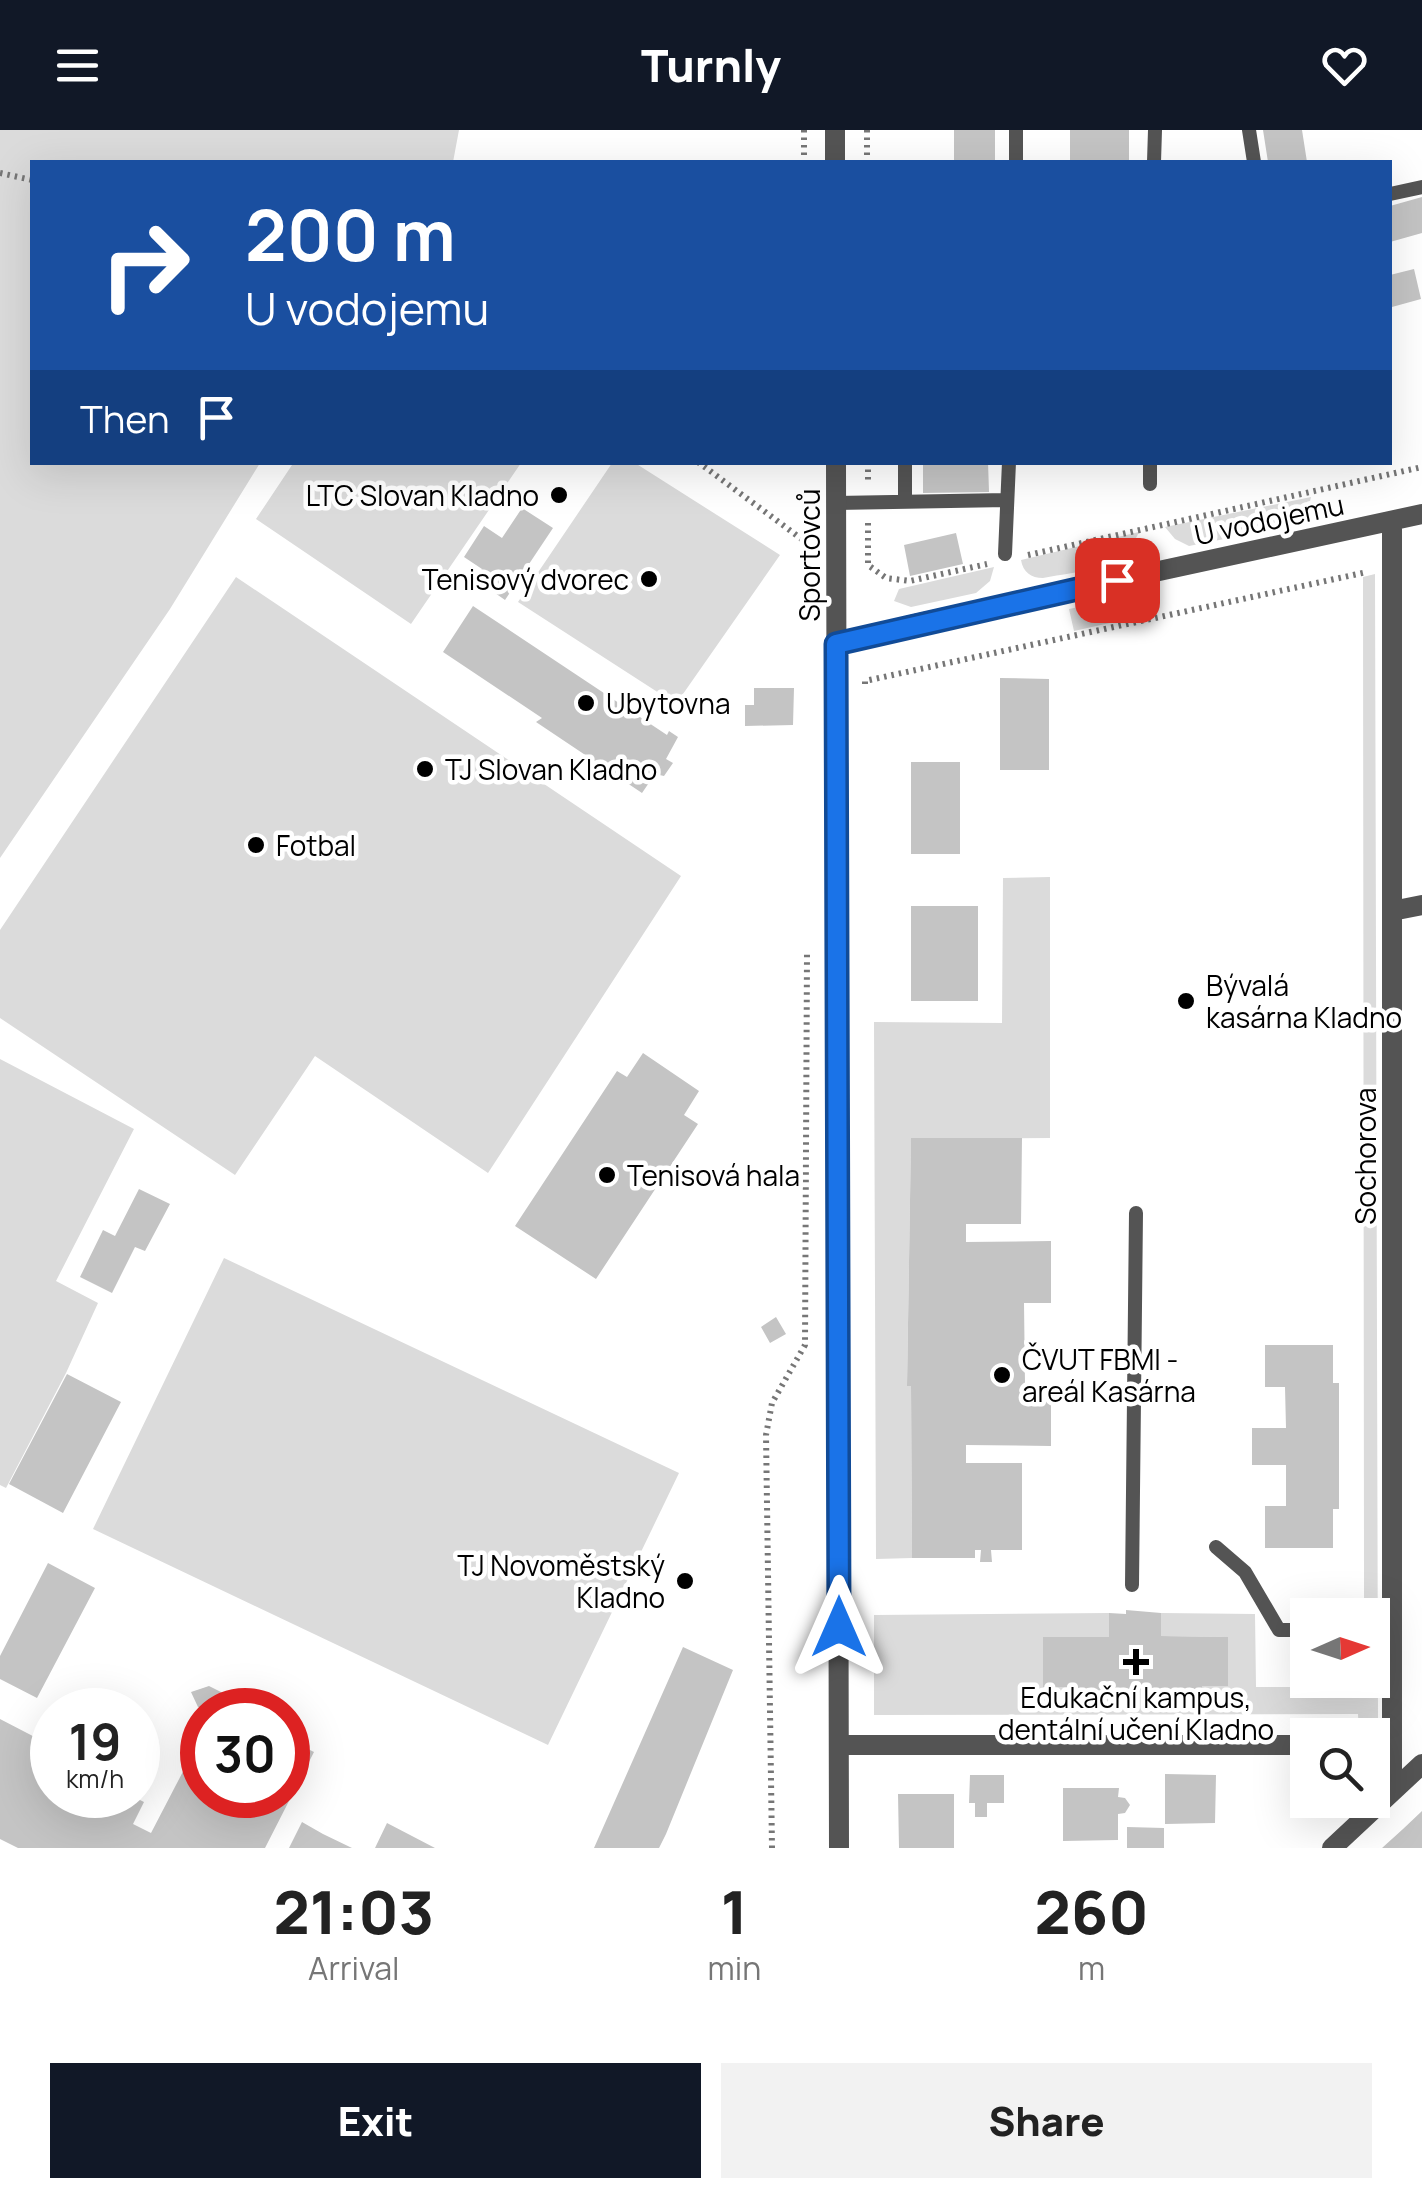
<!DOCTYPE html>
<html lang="en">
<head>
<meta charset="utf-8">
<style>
  :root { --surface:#fff; --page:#f2f2f2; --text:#222; --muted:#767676; --accent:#111827 }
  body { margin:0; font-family:Manrope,sans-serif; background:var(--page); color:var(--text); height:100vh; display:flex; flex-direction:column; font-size:38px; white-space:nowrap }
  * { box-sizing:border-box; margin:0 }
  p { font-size:32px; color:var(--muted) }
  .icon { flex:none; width:55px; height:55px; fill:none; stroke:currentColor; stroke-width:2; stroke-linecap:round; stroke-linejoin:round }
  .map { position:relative; height:1718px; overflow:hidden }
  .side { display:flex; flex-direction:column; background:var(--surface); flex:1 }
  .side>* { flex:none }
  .banner { position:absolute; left:30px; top:30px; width:1362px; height:305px; border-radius:0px; box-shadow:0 10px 40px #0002; background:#1a4fa0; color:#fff; overflow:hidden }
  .needle { width:65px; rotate:87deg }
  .fabs { position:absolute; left:1290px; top:1468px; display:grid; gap:20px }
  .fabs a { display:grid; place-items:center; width:100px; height:100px; border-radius:0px; background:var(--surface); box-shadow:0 10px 40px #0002; font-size:50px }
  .speed { position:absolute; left:30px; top:1558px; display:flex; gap:20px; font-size:50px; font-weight:700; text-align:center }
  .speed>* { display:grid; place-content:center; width:130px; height:130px; border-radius:50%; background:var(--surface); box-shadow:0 10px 40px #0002; line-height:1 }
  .speed small { font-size:25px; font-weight:400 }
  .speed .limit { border:15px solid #d22; background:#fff; color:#111 }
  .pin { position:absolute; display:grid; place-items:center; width:85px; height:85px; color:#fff; margin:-42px; border-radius:20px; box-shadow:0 5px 15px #0006 }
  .me { position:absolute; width:110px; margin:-55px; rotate:0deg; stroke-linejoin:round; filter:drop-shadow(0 0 8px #0008) }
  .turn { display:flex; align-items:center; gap:35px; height:210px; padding:0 50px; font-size:45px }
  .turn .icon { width:130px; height:130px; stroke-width:2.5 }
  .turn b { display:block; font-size:70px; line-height:85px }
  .then { display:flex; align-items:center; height:95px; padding:0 50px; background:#0003; gap:20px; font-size:38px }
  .eta { display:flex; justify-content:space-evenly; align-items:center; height:170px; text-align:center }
  .eta b { font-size:60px; font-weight:800; line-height:70px }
  .primary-button { display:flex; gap:20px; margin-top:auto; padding:20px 50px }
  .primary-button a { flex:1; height:115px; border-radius:0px; background:var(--accent); color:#fff; font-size:40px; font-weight:800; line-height:115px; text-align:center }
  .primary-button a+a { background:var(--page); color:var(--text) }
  header { display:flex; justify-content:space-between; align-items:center; height:130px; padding:0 50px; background:var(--accent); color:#fff; font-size:45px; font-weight:800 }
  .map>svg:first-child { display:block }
</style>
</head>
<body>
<header><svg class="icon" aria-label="menu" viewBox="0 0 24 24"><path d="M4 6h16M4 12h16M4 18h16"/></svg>Turnly<svg class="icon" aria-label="heart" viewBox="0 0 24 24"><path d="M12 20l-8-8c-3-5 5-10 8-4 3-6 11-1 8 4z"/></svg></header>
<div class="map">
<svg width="1422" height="1718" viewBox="0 0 1422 1718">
  <rect width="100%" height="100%" fill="#fff"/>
  <path fill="#dbdbdb" d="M0,0H459L453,32H32V332L260,333L170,479L0,728Z
    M294,332H521V333L411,494L256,389Z
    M612,333H635L780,425L676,574L518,472Z
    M1311,367L1307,386L1299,394L1189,416L1175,409L1165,397Z
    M1139,402C1123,441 1079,441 1043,448C1031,448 1023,442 1021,430Z
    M994,437L990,451L976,463L911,477L894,471L899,459Z
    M1375,444L1378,1591L1373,1597L1359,1603L1358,1584L874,1585V1485L1109,1483V1507H1043L1070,1560H1202V1556H1228V1507L1161,1506V1483L1255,1484L1256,1557H1339V1550H1372V1485H1364V1448L1363,447Z
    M236,447L681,746L488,1043L315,926L235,1045L0,888V800Z
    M1127,467L1132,488L1074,501L1069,479Z
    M1050,747V1008L911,1009L907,1255L911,1256L912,1428L876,1429L874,892L1002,893L1003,748Z
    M0,929L134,999L56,1151L98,1173L66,1243L6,1358L0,1355Z
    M224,1128L679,1343L548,1615L93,1399Z"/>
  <path fill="#c4c4c4" d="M954,0H995V32H954Z
    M1070,0H1129V32H1070Z
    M1263,0H1302L1307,32H1268Z
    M1422,67V103L1390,112V76Z
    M1414,139L1421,169L1392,177L1390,145Z
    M923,332H988L989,362L923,363Z
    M522,378L553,398L505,470L475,449L482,439L464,427L484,396L502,408Z
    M956,403L963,434L910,446L904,415Z
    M473,476L667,605L669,601L678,607L666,629L673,633L664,646L655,644L642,663L536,592L542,588L443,522Z
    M1000,548L1049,549V640H1000Z
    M754,558H794L793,595L745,596V575H754Z
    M911,632H960V724H911Z
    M911,776H978V871H911Z
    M643,923L699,961L684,985L698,994L596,1149L515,1096L617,941L627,947Z
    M911,1008H1022L1021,1094H966V1112L1051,1111V1173H1024L1025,1254H1051V1316L966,1315V1333H1022V1420H991L992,1432H980L981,1420H975V1428H912L911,1256H907Z
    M139,1059L170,1074L145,1121L135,1117L112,1163L80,1147L103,1100L115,1106Z
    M776,1187L786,1204L770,1213L761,1197Z
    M1265,1215H1333V1253H1339V1379H1333V1418H1265V1376H1286V1335H1252V1298H1286L1285,1257H1265Z
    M67,1244L121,1272L63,1383L9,1354Z
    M48,1433L95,1458L37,1568L0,1549V1526Z
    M1126,1480L1161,1483V1506L1228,1507V1556H1202V1560H1069V1557H1043V1507H1109V1483L1126,1484Z
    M683,1517L733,1540L666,1704L659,1718H594Z
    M209,1556L235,1569L229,1580L198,1577L191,1562Z
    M0,1589L52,1616V1665H130L144,1672L133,1694L151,1703L202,1605V1665H288V1609L314,1622L265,1718H18L0,1709Z
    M1165,1644L1216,1645L1215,1693L1165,1694Z
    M970,1645H1004V1673H987V1687H975V1673H969Z
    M1063,1658H1119L1118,1667L1125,1668L1130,1675L1125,1683L1118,1684V1710L1063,1711Z
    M898,1664H954V1718H899Z
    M1422,1681V1718H1382L1403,1699Z
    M302,1692L323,1704L352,1718H289Z
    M387,1693L435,1718H375Z
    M1127,1697L1164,1698V1718H1127Z"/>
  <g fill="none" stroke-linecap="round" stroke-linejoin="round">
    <path stroke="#767676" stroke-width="6" stroke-dasharray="2.5 5" stroke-linecap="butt" d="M804,0V32
      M867,0V32
      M0,43L32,50
      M698,332L807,413
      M868,332V350
      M868,393V435L886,448L910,451L987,434
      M1028,425L1422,337
      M865,554V551L1367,442
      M1320,1591H1359
      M772,1718L766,1305L772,1273L805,1215L807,824"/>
    <path stroke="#545454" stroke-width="14" d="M1249,0L1254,32
      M1016,32V0
      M1154,32L1155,0
      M1390,64L1422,57
      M1150,354V332
      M905,371V332
      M836,373L1007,370
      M1005,424L1009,332
      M1216,1417L1245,1442L1279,1500H1308
      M1132,1455L1136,1083"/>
    <path stroke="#545454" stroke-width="20" d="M835,0V32
      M836,332L839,1718
      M1392,391V1662
      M836,514L919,493L1422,384
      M1392,781L1422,775
      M840,1615H1308
      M1332,1718L1422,1634"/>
  </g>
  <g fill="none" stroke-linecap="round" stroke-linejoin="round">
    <g stroke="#114b97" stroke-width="25">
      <path id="route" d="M839,1497L836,514L1117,450"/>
    </g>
    <use href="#route" stroke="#1a73e8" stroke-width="18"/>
  </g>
  <g fill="#000" stroke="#fff" stroke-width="4">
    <circle cx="559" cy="365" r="10"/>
    <circle cx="649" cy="449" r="10"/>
    <circle cx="586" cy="573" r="10"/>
    <circle cx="425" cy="639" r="10"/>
    <circle cx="256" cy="715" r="10"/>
    <circle cx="1186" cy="871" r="10"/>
    <circle cx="607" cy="1045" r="10"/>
    <circle cx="1002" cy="1245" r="10"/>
    <circle cx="685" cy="1451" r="10"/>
    <path d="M1131 1517h10v10h10v10h-10v10h-10v-10h-10v-10h10z"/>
  </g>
  <g text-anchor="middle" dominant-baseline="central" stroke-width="9" stroke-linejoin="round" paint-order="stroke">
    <g font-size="28" fill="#000" stroke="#fff" text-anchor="start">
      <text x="539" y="365" text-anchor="end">LTC Slovan Kladno</text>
      <text x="629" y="449" text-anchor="end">Tenisový dvorec</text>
      <text x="606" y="573">Ubytovna</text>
      <text x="445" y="639">TJ Slovan Kladno</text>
      <text x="276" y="715">Fotbal</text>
      <text x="1206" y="855">Bývalá<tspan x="1206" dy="32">kasárna Kladno</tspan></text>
      <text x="627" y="1045">Tenisová hala</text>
      <text x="1022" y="1229">ČVUT FBMI -<tspan x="1022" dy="32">areál Kasárna</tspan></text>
      <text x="665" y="1435" text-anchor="end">TJ Novoměstský<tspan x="665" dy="32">Kladno</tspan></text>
      <text x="1136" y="1567" text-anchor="middle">Edukační kampus,<tspan x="1136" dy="32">dentální učení Kladno</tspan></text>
    </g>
    <g font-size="28" fill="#000" stroke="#fff">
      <text transform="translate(1269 389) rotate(-12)">U vodojemu</text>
      <text transform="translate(809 425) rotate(-90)">Sportovců</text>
      <text transform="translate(1365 1026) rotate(-90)">Sochorova</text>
    </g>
  </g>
</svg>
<div class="fabs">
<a><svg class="needle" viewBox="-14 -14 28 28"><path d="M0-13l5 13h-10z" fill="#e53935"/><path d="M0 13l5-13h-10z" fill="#767676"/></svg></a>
<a><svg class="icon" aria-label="search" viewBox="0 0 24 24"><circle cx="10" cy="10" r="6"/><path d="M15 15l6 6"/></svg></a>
</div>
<div class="speed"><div>19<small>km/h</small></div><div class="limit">30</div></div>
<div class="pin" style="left:1117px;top:450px;background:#d93025"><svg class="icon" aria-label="arrive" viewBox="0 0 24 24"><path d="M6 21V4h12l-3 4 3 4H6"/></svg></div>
<svg class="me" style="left:839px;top:1497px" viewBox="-20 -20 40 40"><path d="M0-17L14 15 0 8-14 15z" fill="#1a73e8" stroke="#fff" stroke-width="4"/></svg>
<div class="banner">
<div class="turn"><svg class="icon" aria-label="right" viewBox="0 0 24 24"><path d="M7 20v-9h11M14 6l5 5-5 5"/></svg><div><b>200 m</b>U vodojemu</div></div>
<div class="then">Then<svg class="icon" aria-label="arrive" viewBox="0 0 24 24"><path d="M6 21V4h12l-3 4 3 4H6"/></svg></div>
</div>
</div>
<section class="side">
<div class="eta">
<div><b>21:03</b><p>Arrival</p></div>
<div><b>1</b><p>min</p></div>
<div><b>260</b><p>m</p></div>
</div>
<div class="primary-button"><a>Exit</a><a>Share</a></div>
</section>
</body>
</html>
